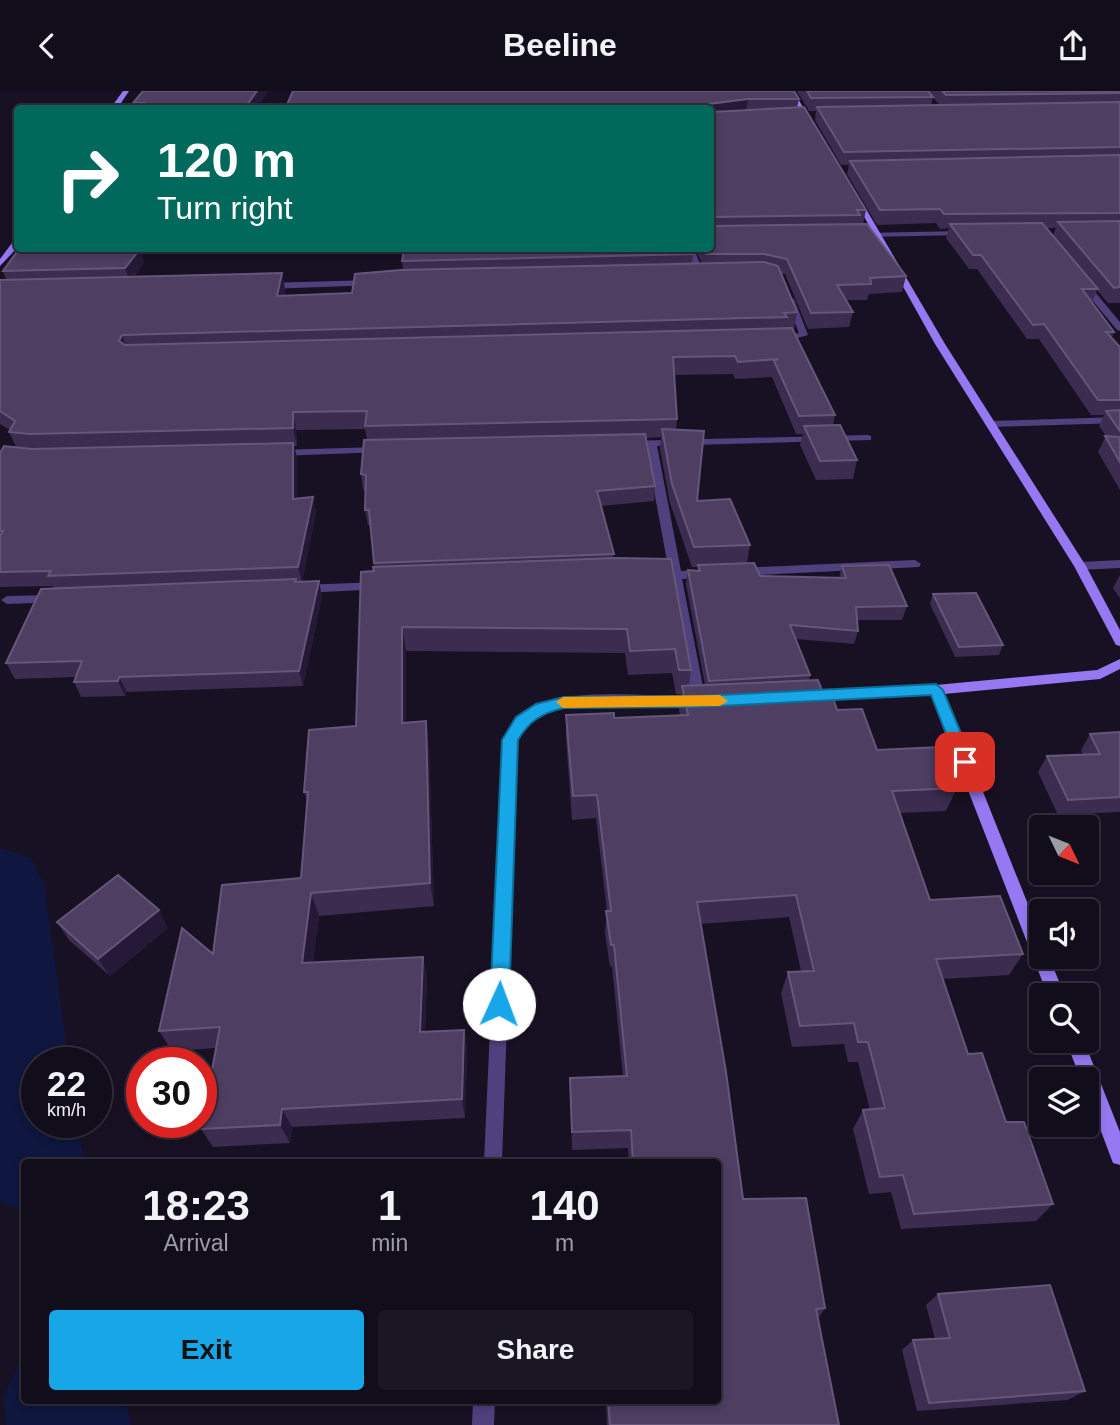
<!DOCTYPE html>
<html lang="en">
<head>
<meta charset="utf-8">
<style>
  :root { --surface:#120d1b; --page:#1b1624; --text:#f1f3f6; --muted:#9c9ca3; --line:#312d3a; --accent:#17a7e8 }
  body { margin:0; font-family:Arial,sans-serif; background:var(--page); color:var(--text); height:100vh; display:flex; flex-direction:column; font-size:26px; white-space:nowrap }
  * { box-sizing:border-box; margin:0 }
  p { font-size:23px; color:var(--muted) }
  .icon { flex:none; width:38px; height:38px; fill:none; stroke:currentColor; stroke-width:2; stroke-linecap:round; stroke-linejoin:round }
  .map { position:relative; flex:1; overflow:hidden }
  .sheet { position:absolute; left:21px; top:1068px; width:700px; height:245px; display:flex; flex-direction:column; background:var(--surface); border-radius:7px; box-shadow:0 4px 10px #0003,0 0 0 2px var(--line) }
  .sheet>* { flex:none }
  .banner { position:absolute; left:14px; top:14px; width:700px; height:147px; border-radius:7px; box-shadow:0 4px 10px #0003,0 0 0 2px var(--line); background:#00695c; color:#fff; overflow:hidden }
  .needle { width:46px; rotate:133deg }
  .tools { position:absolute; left:1029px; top:724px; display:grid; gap:14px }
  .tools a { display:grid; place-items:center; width:70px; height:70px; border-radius:7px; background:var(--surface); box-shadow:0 4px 10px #0003,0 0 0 2px var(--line); font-size:35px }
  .speed { position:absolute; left:21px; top:956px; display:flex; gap:14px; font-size:35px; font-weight:700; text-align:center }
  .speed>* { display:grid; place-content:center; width:91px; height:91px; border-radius:50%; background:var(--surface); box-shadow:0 4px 10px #0003,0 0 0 2px var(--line); line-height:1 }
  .speed small { font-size:18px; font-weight:400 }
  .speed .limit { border:10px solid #d22; background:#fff; color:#111 }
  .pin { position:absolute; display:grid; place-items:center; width:60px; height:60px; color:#fff; margin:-30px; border-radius:14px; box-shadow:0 4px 10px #0006 }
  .me { position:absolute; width:77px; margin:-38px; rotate:2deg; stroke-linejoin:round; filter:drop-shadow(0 0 5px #0008) }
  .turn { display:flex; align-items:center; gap:24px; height:147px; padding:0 28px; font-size:32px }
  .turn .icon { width:91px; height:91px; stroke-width:2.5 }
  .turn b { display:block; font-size:49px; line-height:60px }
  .eta { display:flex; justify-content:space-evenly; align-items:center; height:119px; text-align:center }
  .eta b { font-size:42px; font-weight:700; line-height:49px }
  .cta { display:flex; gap:14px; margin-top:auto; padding:14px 28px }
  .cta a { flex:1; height:80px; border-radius:7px; background:var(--accent); color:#111; font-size:28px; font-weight:700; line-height:80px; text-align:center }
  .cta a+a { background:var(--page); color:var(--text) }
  header { display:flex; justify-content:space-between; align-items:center; height:91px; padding:0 28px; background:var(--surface); font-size:32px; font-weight:700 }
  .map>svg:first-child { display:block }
</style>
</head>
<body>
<header><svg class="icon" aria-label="back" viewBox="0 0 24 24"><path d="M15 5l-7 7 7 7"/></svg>Beeline<svg class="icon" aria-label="share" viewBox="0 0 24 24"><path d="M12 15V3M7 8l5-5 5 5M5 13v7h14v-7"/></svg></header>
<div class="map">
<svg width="1120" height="1334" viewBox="0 0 1120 1334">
  <rect width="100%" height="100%" fill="#181124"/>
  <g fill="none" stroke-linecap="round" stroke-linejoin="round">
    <path fill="#0f163f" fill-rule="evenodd" d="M0,757L31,767L44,793L69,971H37V1031H78L84,1071H24V1121L0,1111Z
      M24,1265V1309H125L131,1334H7L3,1309L21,1266Z"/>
    <path fill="#50417e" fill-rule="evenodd" d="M965,140L969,142L968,144L862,146L858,144L862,142Z
      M686,158H694L703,180H709V184L697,185Z
      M373,189L376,190V194L267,198L263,195L267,192Z
      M1079,189H1085L1120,231V240L1117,239L1079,193Z
      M787,206L794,208L808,244L780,252L775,249L777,247L799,242L786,208Z
      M1120,326V332L990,336L985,333L990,330Z
      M867,344L871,345V349L657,355L681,480L705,479L711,483L705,487L682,488L706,611L699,616C663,615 573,607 543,622C531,628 523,639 517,649L502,1071H484L503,649C510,636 518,624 531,617C565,596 651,605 691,606L670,488L655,489L649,485L655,481H669L646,356H627L622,353L627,350Z
      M380,356L385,359L384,361L277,365L272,362L277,359Z
      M915,469L921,473L919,476L739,485L733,481L739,477Z
      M1120,469V477L1080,479L1074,475L1080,471Z
      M380,491L384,492L386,495L384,498L302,502L296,498L302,494Z
      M54,504L58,505L60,508L58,511L7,513L1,509L7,505Z
      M936,594L943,599L936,604L815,610L808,605L815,600Z
      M473,1309H495L494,1334H472Z"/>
    <path fill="#9578f2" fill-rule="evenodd" d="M123,0H129L117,18H110Z
      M788,0H794L812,33H808Z
      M852,104L859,106L945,253L1086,475L1120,539V555L1116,554L1074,475L935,253Z
      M15,148H18V156L0,175V168Z
      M1120,568V578L1100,588L944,603L1041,846V866H1049L1065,905H1048L929,599L936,594L1097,579Z
      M1066,950H1084L1120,1041V1074L1113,1072L1087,1003V989H1081Z"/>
  </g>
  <path fill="#3b2c50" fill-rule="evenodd" d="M143,0H268L256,18H135L133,12Z
    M797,0H1120V212H1108L1097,199L1092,212L1114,241L1112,246L1120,256V399L1098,361L1106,345L1099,335L1104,324H1091L1039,248H1027L977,178H969L946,147L949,137L940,138L936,132L877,134L847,83L849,74H841L815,29L816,20H809ZM933,6L935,9L940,14H931ZM1046,137H1056L1053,144Z
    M799,8L797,17L866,119L863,133L906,185L902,201L869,203L867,209H846L853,221L849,236L808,238L785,183H781L797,221L794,239H793L835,324L833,334L857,369L853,388L816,389L800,354L803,343H796L772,286L735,288L733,283L674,284L677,328L676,339L697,410L750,454L747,472L760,485L839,487L842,475L907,515L902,529H857L858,540L854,553L796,548L810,584L809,589L823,602L837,619L877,659L957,697L946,720L900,722L930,809L1023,863L1009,884L943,888L968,963L1053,1113L1036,1130L901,1138L891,1101L869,1103L853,1038L863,1019H870L858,971H848L844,953L792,956L781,902L788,881L801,880L789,826L701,833L743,1108L825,1217L818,1228L839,1334H607L606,1309H718V1071H629L628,1057L572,1059L570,987L623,985L612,875L610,876L605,842L607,820L596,727L572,729L566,648V624L614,627L680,624L679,619L681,603H676L672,582L628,584L625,562L406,560V632L426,630L429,654L434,815L319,825L313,871L423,866L427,887L425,941L464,939L467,959L465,1027L292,1036L290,1052L213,1056L201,1038L216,957L172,960L159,940L213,863L301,787L308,712L304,701L356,635L374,476L370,434H368L365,419L366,399H363L361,383L367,349L365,338L296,339L297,355H294L297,366V408L313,406L316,421L302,491L322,506L303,595L127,601L125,605L81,606L74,591L75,586L15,588L6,572L54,498L52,495L0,496V362L16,356L9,341L10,339L0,333V189L6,188L3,180L144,171L134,186L282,182L285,199L284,205L352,202L403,179L402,170L693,163L692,173L702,172L695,158H710V18H285ZM661,346L660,358L670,412L692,476H698L697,480L688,479L686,493L705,594H689L691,579L613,467L614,463L601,415L654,410L655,395L646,347Z
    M1120,484V507L1113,497Z
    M933,503L1003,554L999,564L955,566L930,513Z
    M1120,641V721L1058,724L1038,681L1047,665L1083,663L1081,659L1090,643Z
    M57,831L168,837L110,885L69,849Z
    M938,1203L1085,1300L1068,1309L917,1320L902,1259L913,1249L935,1248L926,1214Z"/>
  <path fill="#251937" d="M257,0H268L256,18H244Z
    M748,8L746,21L710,26L709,13Z
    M140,158L144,171L130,191L125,177Z
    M282,182L285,199L281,222L277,205Z
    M122,244L128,261L119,250Z
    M293,321L296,339L297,355L293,337Z
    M293,352L297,366V423L293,408Z
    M313,406L316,421L302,491L298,476Z
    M319,490L322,506L303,595L299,580Z
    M402,536L406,560V656L402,632Z
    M119,586L127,601L125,605L118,590Z
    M426,630L429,654L434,815L430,792Z
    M311,802L319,825L310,893L302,872Z
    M159,819L168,837L110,885L98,868Z
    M423,866L427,887L424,961L420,941Z
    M464,939L467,959L465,1027L462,1008Z
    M282,1018L292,1036L290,1052L280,1034Z"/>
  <path fill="#4d3e62" stroke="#65567a" stroke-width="2" d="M143,0H257L244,18H141L145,12H133Z
    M293,0H794L799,8H748L709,13V18H285Z
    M807,0H928L933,6L811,7Z
    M942,0H1120V2L946,4Z
    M1120,11V56L844,61L817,16Z
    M804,16L866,119H857L860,124L712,126L710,128V20L712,21Z
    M1120,64V122L944,123L940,118L880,119L850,70Z
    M1120,130V196L1114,197L1058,131Z
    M1042,132L1098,198H1082L1114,241H1106L1120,256V309H1098L1044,233L1033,234L981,164H973L950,133Z
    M867,133L906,185L870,187L871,193L837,194L853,221L811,222L787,168L764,163H706L704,158H710V134L712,135Z
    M19,158H140L125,177L3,180Z
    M404,158H691L693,163L402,170Z
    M764,171L778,175L797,221L784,222L787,226L122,244L119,250L125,254L792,237L835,324L799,325L774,270L778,268L738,271L735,265L673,266L677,328L365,335L367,320L293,321V337L30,343L9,341L15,330L0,320V189L282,182L277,205L352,202L355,183L401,179Z
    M1120,319V340L1106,320Z
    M840,334L857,369L820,370L804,335Z
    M662,338L704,340L697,410L730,408L750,454L694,456L672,393Z
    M645,343L655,395L597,400L614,463L374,472L369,419H365L366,384L361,383L364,349Z
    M1105,345L1120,346V371Z
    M293,352V408L313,406L298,476L48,485L51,480L0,481V445L3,440H0V362L4,355L32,358Z
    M617,467L671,468L691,579H679L675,558L630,560L627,538L402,536V632L426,630L430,792L311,802L302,872L423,866L420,941L464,939L462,1008L282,1018L280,1034L201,1038L220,936L159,940L182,837L213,863L222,794L301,787L308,701H304L309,639L356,635L361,481L374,480L373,476Z
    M754,472L760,485L846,487L842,475L889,474L907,515L856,516L858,540L790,534L810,584L709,590L688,479L700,480L698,474Z
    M296,488L295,491L319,490L299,580L119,586L118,590L74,591L82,570L6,572L41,498Z
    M976,502L1003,554L959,556L933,503Z
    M818,589L823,602L831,601L837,619L862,618L877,659L940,656L957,697L892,700L930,809L1000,805L1023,863L936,868L968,963L982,962L1006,1031H1024L1053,1113L914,1123L903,1084L880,1086L863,1019L885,1017L868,951H858L854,932L800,935L788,881L814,880L796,804L697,811L726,981L743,1108L806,1107L825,1217L816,1218L839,1334H610L608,1309H718V1071H633L631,1039L572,1041L570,987L627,985L614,854H611L606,820H611L597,704L573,705L566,624L614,622V627L688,624L682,595Z
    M1120,641V706L1068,709L1047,665L1100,663L1090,643Z
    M118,784L159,819L98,868L57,831Z
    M1050,1194L1085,1300L929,1312L913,1249L950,1247L938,1203Z"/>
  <path fill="#17a7e8" stroke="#0f6d97" stroke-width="2" d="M936,593L943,599L973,671L970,676H959L931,604L699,616L564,617C542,622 529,630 518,649L509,913L506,919L499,922L493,919L490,913L502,649L516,626L536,613L564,606L699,605Z"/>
  <path fill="#f59e0b" d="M720,604L728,610L720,615L563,617L556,611L563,606Z"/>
</svg>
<div class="tools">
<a><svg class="needle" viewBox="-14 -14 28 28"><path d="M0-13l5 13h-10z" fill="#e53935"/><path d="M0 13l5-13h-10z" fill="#9c9ca3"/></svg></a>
<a><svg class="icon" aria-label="sound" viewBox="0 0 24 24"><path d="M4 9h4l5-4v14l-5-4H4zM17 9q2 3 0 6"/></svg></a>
<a><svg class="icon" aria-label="search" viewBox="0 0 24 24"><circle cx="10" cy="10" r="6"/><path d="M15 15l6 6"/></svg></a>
<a><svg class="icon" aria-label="layers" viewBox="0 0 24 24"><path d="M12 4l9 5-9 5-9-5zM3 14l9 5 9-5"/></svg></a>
</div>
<div class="speed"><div>22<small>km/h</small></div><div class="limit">30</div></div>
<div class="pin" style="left:965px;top:671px;background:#d93025"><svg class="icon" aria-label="arrive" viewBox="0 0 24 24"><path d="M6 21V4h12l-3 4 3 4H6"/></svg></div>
<svg class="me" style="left:499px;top:913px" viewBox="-20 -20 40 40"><circle r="19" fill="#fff"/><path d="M0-13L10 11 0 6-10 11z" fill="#17a7e8"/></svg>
<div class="banner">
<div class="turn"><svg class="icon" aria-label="right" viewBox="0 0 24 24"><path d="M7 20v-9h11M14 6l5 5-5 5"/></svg><div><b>120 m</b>Turn right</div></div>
</div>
<section class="sheet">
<div class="eta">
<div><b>18:23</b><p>Arrival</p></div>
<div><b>1</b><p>min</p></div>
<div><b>140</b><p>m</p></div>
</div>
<div class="cta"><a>Exit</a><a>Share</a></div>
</section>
</div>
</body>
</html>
